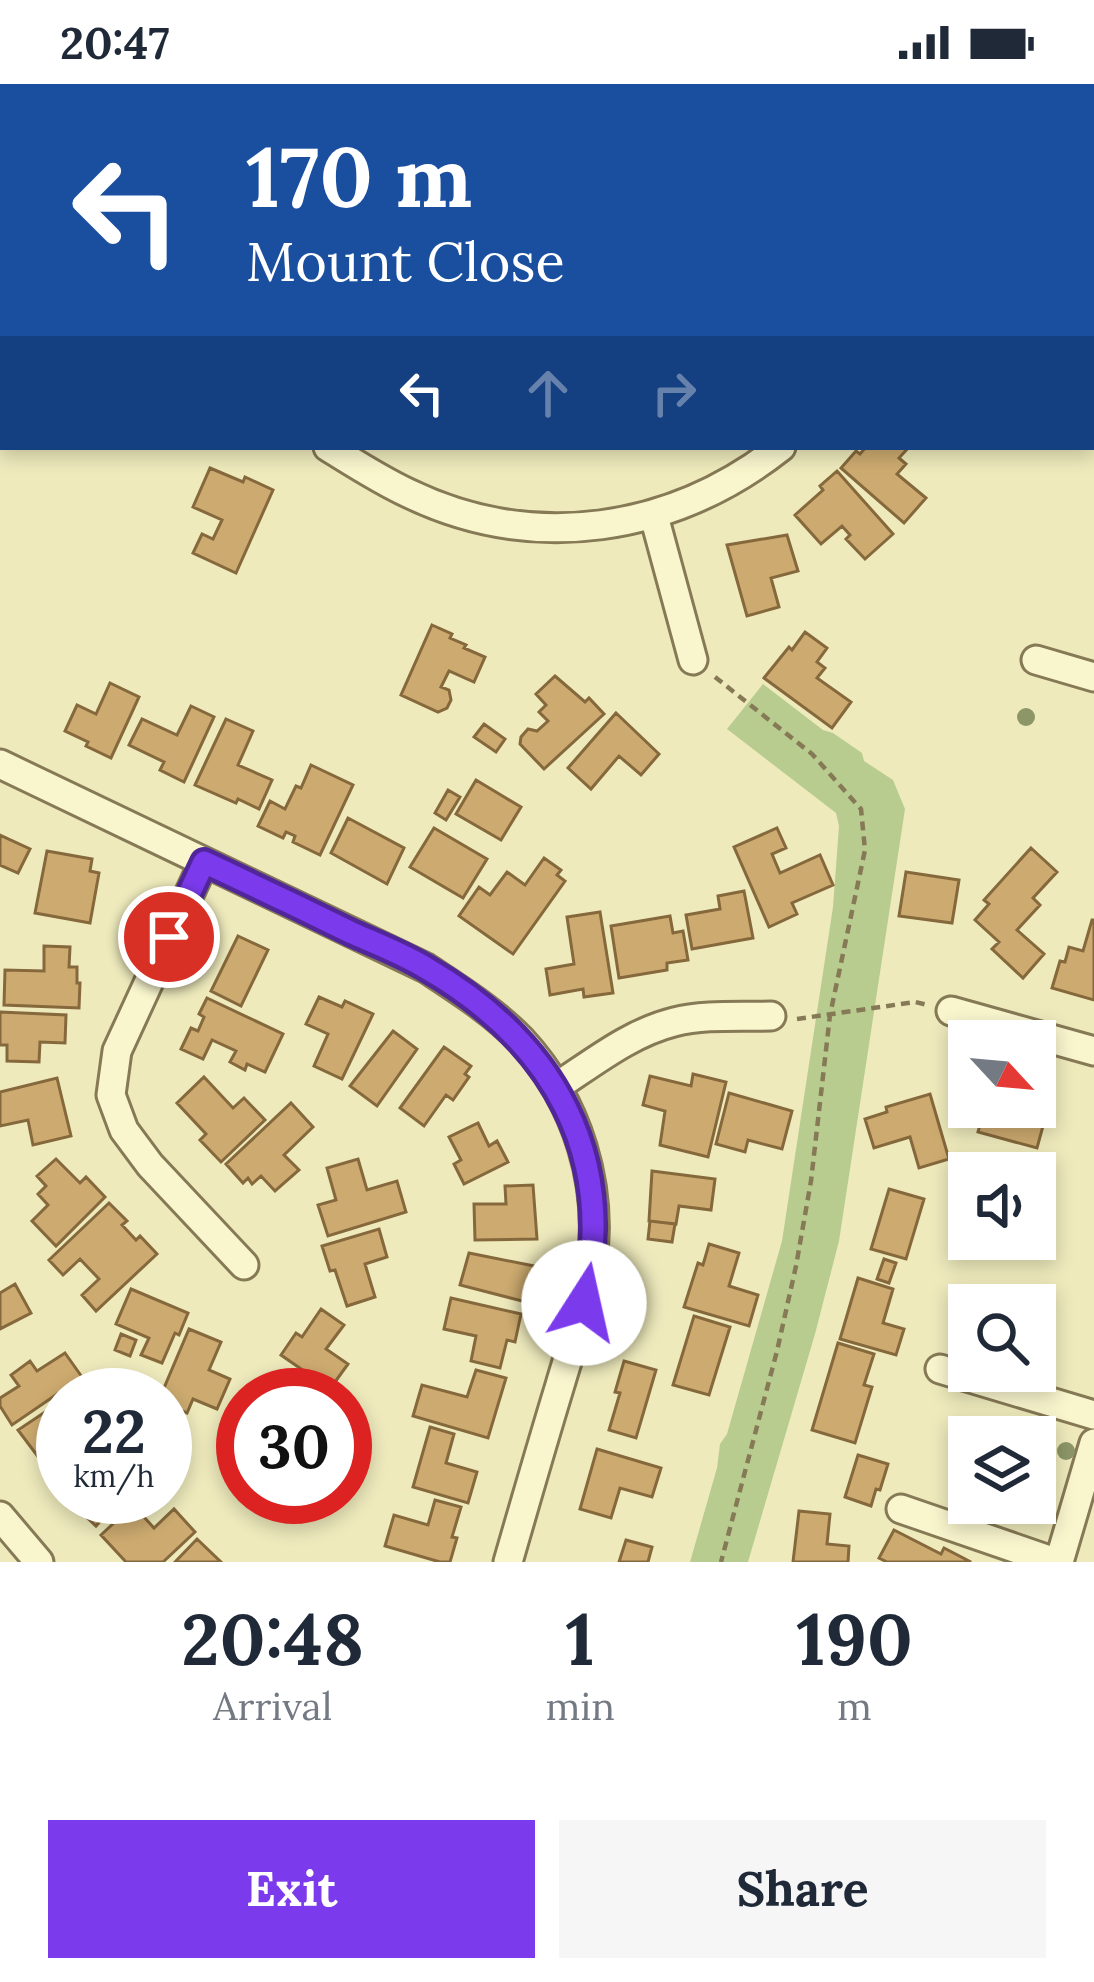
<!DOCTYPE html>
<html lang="en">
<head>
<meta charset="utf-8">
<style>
  :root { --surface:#fff; --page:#f6f6f7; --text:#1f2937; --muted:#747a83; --accent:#7c3aed }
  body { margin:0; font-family:Lora,serif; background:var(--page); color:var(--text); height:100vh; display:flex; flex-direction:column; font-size:45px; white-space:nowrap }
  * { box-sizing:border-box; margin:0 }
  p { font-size:39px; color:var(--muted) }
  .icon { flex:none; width:66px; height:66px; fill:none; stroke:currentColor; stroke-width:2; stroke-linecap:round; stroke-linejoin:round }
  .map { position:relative; height:1478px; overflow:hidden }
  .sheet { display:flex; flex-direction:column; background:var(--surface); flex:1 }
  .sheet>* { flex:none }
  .top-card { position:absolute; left:0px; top:0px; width:1095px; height:366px; box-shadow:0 6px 18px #0003; background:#1a4fa0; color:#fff; overflow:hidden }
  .needle { width:78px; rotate:116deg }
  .buttons { position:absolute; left:948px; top:936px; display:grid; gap:24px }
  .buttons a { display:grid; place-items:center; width:108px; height:108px; border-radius:0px; background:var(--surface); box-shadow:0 6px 18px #0003; font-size:60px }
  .speed { position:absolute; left:36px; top:1284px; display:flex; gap:24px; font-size:60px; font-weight:700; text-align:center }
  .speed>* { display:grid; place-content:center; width:156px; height:156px; border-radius:50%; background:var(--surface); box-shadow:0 6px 18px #0003; line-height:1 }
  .speed small { font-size:30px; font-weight:400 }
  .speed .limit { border:18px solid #d22; background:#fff; color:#111 }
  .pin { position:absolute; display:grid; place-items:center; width:102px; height:102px; color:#fff; margin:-51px; border:6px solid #fff; border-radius:50%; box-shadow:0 3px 12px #0007 }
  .me { position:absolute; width:132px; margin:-66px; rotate:10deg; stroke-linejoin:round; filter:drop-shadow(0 0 9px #0008) }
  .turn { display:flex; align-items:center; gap:42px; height:252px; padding:0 48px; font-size:54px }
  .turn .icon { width:156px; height:156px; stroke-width:2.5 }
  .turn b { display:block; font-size:84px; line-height:102px }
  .lanes { display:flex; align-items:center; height:114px; padding:0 48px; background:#0003; justify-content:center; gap:60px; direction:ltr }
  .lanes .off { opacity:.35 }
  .eta { display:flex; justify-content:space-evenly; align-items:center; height:204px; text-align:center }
  .eta b { font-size:72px; font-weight:700; line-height:84px }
  .action { display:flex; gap:24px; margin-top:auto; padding:24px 48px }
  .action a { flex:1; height:138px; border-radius:0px; background:var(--accent); color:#fff; font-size:48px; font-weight:700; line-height:138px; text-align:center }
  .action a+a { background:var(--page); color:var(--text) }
  .status { display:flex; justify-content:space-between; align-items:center; height:84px; padding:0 60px; background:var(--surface); direction:ltr }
  .status svg { height:33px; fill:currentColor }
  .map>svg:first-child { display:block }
</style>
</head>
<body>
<div class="status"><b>20:47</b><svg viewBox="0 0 49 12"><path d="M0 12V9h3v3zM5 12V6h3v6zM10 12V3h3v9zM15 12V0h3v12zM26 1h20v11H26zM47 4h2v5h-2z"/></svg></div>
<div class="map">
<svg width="1094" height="1478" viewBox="0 0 1094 1478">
  <rect width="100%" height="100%" fill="#eeeabc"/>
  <path fill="#b8cc90" d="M763,600L823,646L833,649L862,669L864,677L893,696L905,725L839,1157L815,1250L748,1478H690L717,1384L720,1360L727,1350L782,1157L833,823L839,742L836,729L727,645Z"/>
  <path fill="#cdab70" stroke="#85683b" stroke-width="3" d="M866,363H909L899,374L906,380L897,390L926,414L904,439L841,384L856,367L860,370Z
    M210,384L243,398L245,393L273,406L236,489L193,469L202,450L213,455L222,436L193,423Z
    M837,387L893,450L865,475L846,455L850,451L842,442L821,460L795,431L823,406L820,402Z
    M787,451L798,487L771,494L779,523L747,532L727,461Z
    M432,541L452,550L450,554L466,561L464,564L485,573L474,598L449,587L441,603L449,606L451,616L447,624L438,628L401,611Z
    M805,548L827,564L817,578L825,584L817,594L851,618L832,644L764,594L789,563L792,566Z
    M555,592L585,618L589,614L604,630L544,685L520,660L521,653L528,645L537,647L548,637L539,628L546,621L536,610Z
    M110,599L139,613L111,674L86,662L88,658L65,647L77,621L96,630Z
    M191,622L214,633L184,698L160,686L164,678L129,661L142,635L177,651Z
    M616,629L659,670L641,691L619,672L591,705L568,684Z
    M226,635L253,647L238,681L272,696L259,725L238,715L236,719L195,701Z
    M484,640L505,655L496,668L474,653Z
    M311,681L353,701L320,771L293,758L295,752L286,748L283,754L258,742L270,717L285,725L296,702L301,704Z
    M476,696L521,723L501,756L456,730Z
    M448,706L460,713L446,736L435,729Z
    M348,734L404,764L387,800L331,769Z
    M434,744L487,775L463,814L410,783Z
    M777,744L786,764L772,770L780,789L820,771L833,801L792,819L797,830L769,843L734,763Z
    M0,751L30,765L18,789L0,781Z
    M1031,764L1057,788L1033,814L1040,821L1017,846L1044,870L1023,894L992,865L999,858L975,836L989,820L984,816Z
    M47,767L92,775L90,787L99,789L90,839L35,829Z
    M544,774L561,786L557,791L565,797L513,870L459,832L479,803L490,811L507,788L525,801Z
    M906,788L959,796L952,839L899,832Z
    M744,807L753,854L692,865L686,831L720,825L718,812Z
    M600,828L613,909L584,913L583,905L550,911L546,885L574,880L567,833Z
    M670,832L673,849L683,847L688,876L667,879V886L619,894L611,842Z
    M1092,836H1094V916L1052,904L1060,877L1065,878L1069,863L1083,867Z
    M238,852L268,866L241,922L211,907Z
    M44,862L70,863L69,883H77V899H80L79,924L4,921L5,886L44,887Z
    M319,913L342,923L345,917L373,930L342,995L314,982L328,950L306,940Z
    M207,914L283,950L265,988L247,980L245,986L230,978L236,967L212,956L203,975L181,965L191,944L198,947L204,933L199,930Z
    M0,928L66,931L65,959L40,958L39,978L7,977V961H0Z
    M393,947L417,965L377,1022L350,1002Z
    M444,963L471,982L465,990L469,993L453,1016L446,1011L424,1042L400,1024Z
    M693,990L726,998L708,1073L660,1061L665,1027L643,1021L650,992L691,1002Z
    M204,993L233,1024L244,1014L265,1036L221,1078L200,1056L206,1050L177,1019Z
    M57,994L71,1052L33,1061L28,1036L0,1042V1008Z
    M1035,1004L1052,1009L1037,1064L978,1048L985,1023H1035Z
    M729,1009L792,1027L782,1065L748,1056L745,1068L716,1060Z
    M930,1010L949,1075L919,1084L910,1053L874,1064L865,1035L887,1028L886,1023Z
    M291,1019L313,1043L284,1071L299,1086L275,1107L261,1092L252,1100L248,1094L243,1099L226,1080Z
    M478,1039L489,1062L497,1057L508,1078L464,1100L454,1080L461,1076L449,1053Z
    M56,1075L80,1099L86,1093L105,1113L56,1162L32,1137L48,1121L38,1110L46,1102L37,1092Z
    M358,1075L367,1106L397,1097L406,1128L328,1152L318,1121L336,1116L327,1084Z
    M652,1087L715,1095L711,1126L679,1122L676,1140L649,1137Z
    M533,1101L537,1155L475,1156L474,1120H506L505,1102Z
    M889,1105L924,1115L906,1175L871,1165Z
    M109,1119L127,1137L122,1141L136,1156L140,1152L157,1170L96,1227L82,1211L99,1195L80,1175L63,1191L49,1176Z
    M650,1137L675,1140L672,1158L648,1155Z
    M379,1145L387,1173L365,1180L375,1213L347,1222L335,1186L330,1187L322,1162Z
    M709,1160L739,1169L729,1202L758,1211L749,1242L684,1223L698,1179L703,1181Z
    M469,1169L539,1183L530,1219L460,1201Z
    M884,1175L896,1179L889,1199L877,1195Z
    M858,1194L893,1205L883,1239L904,1245L896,1271L840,1255Z
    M15,1200L31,1229L0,1245V1209Z
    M131,1205L188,1229L179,1251L175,1249L162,1279L141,1271L149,1254L116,1240Z
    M451,1214L521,1230L515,1258L507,1256L500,1284L471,1277L476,1252L444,1245Z
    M321,1225L344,1241L326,1265L348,1280L330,1305L281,1271L296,1249L302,1253Z
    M694,1232L730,1243L709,1311L673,1301Z
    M189,1245L221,1258L209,1286L230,1295L217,1325L193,1315L187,1329L165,1320V1311H161Z
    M121,1250L136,1256L130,1272L115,1266Z
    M838,1259L874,1270L864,1301L872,1303L855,1359L812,1346Z
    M65,1269L82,1293L12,1341L0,1322V1314L19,1302L11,1291L30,1277L37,1287Z
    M624,1277L656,1286L636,1354L609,1346L620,1309L615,1308Z
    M476,1286L506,1294L488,1354L413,1332L422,1301L467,1313Z
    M63,1316V1354L59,1356L63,1362V1387L54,1394L18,1346Z
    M430,1343L454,1350L446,1379L477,1388L468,1419L413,1403Z
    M597,1365L661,1384L652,1413L620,1404L611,1434L580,1425Z
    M858,1371L888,1380L880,1406L876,1405L871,1422L845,1413Z
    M77,1413H122L96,1442L80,1427L86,1421Z
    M435,1416L461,1423L452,1453L457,1454L450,1478H440L385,1462L394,1431L428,1441Z
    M133,1421L154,1444L174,1425L195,1448L163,1478H126L101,1451Z
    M799,1427L830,1430L827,1460L849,1462L848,1478H793Z
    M894,1446L941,1470L944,1464L971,1478H887L879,1474Z
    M197,1455L221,1478H175Z
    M626,1456L652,1463L648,1478H619Z"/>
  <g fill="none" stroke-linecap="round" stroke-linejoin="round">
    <g stroke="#867955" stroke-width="33">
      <path id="minor" d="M49,0L50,3
        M893,0L897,3
        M1092,160L1094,162
        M328,363C354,379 380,396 408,409C534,470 673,448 781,363
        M654,432L693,576
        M1036,576L1094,593
        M0,680L426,884C459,906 493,927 521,956C578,1018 604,1103 591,1186C585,1225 571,1263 560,1301C542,1360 525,1419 508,1478
        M204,778L117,967L111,1011L124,1046L150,1081L244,1181
        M951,927L1094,967
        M556,1003C593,979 630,949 674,938C705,930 740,933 771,932
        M940,1285L1094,1331
        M901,1425L1055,1478
        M0,1432L39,1478
        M1059,1478L1094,1359"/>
    </g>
    <path stroke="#867955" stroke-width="4.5" stroke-dasharray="9 6" stroke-linecap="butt" d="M715,593L812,670L861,725L865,766L830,931L811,1097L796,1182L777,1267L721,1478
      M797,935L915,918L928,921"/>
    <use href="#minor" stroke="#f9f6ce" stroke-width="27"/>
  </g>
  <g fill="#8c9667">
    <circle cx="1026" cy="633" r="9"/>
    <circle cx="1066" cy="1367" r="9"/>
  </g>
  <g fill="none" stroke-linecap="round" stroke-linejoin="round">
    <g stroke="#51269a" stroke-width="30">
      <path id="route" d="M169,853L204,778C253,801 303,825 352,849C377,860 403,870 426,884C554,958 618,1072 584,1219"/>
    </g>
    <use href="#route" stroke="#7c3aed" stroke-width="21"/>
  </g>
</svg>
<div class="buttons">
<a><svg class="needle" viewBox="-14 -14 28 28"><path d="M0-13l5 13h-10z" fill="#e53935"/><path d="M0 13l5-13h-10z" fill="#747a83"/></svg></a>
<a><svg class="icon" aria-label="sound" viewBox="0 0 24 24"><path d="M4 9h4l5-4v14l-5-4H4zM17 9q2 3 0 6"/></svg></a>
<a><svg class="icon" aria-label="search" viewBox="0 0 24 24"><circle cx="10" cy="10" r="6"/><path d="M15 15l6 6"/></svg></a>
<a><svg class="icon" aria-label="layers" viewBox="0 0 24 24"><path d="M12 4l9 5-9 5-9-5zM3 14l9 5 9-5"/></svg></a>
</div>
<div class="speed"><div>22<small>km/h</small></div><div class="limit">30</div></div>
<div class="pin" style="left:169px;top:853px;background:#d93025"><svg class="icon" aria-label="arrive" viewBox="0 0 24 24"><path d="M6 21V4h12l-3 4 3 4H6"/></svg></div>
<svg class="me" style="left:584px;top:1219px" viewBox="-20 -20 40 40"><circle r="19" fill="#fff"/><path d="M0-13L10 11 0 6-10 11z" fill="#7c3aed"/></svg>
<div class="top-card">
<div class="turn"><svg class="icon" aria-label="left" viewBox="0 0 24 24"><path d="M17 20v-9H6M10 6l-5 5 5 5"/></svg><div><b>170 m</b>Mount Close</div></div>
<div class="lanes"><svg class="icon" aria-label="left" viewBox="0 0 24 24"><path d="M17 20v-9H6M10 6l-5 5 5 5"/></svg><svg class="icon off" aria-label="ahead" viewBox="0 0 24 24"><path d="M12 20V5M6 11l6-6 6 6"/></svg><svg class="icon off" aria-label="right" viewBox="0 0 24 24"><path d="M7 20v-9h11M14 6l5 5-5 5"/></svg></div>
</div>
</div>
<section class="sheet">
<div class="eta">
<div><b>20:48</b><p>Arrival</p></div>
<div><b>1</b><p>min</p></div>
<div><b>190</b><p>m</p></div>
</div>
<div class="action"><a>Exit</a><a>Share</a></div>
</section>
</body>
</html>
